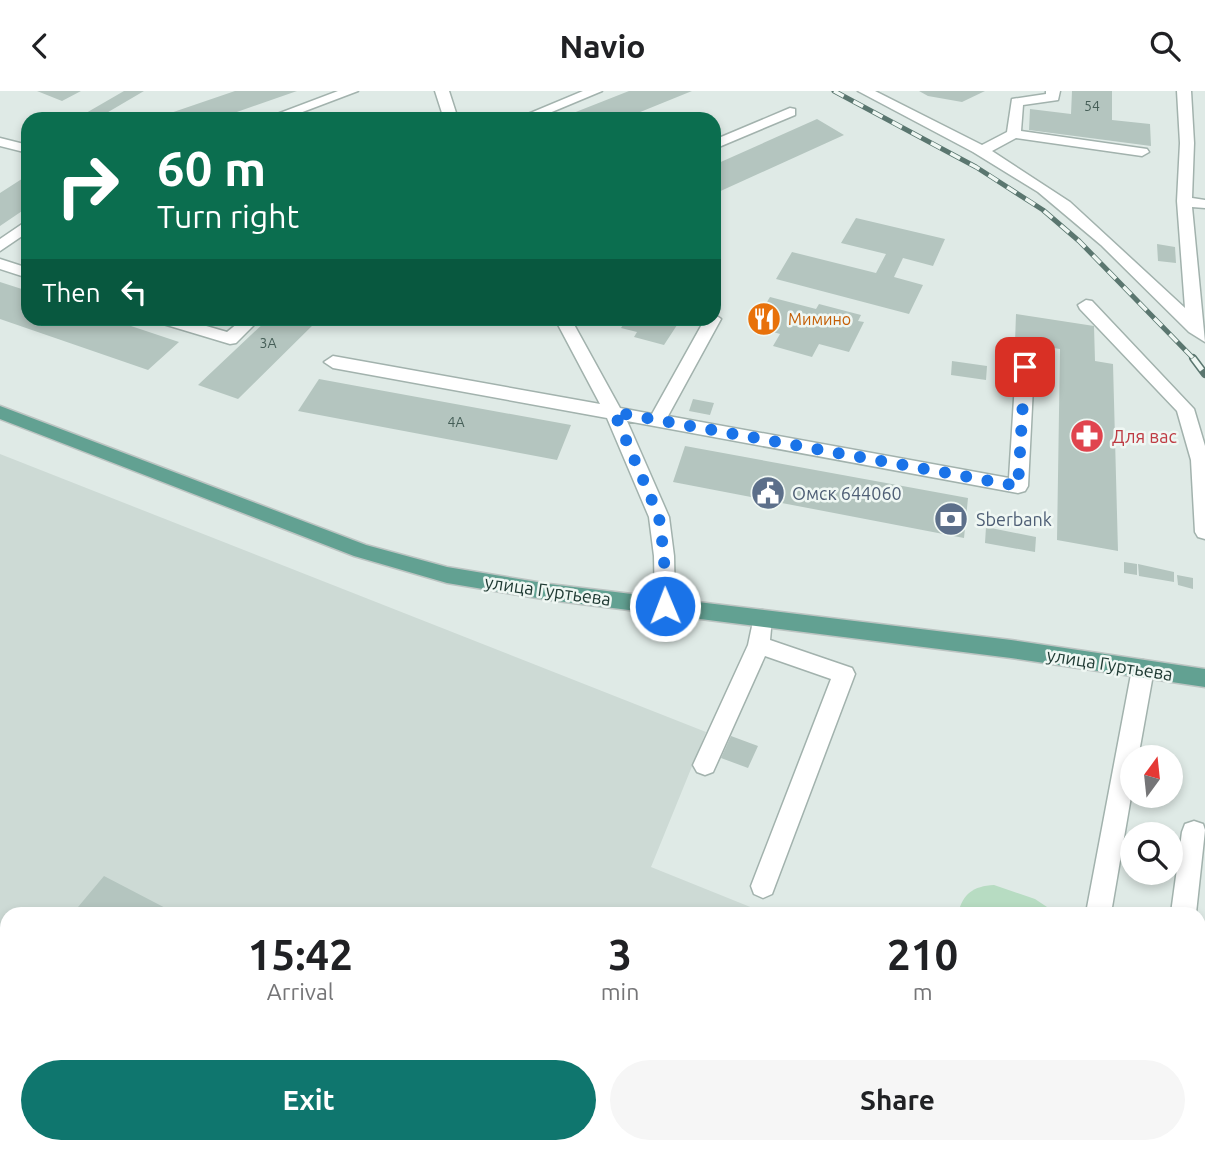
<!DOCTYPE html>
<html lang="en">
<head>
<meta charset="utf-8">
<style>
  :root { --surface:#fff; --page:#f6f6f6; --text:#202124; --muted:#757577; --accent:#0f766e }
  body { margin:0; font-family:Ubuntu,sans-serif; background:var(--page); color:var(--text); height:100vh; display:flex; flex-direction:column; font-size:26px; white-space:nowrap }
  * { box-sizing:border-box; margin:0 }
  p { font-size:23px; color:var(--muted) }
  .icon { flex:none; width:38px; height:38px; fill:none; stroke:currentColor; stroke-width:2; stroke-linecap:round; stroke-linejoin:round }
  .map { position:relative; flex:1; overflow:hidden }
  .side { position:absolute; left:0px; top:816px; width:1206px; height:247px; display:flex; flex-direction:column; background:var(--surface); border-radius:21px 21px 0 0; box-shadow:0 4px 10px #0003 }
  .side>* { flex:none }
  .banner { position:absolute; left:21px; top:21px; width:700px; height:214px; border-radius:21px; box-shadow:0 4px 10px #0003; background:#0b6e4f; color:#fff; overflow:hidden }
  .needle { width:46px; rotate:15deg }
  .fabs { position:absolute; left:1120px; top:654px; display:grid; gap:14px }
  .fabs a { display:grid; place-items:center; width:63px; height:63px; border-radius:50%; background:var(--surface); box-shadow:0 4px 10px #0003; font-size:35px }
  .pin { position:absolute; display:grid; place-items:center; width:60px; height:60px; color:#fff; margin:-30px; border-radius:14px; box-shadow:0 4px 10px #0006 }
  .me { position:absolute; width:77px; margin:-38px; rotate:359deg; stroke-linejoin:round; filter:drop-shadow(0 0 5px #0008) }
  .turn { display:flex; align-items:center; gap:24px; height:147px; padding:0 21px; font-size:32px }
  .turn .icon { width:91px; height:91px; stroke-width:2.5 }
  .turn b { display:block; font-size:49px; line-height:60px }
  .then { display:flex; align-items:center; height:66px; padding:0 21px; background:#0003; gap:14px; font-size:26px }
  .eta { display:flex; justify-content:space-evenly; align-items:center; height:119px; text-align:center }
  .eta b { font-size:42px; font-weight:700; line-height:49px }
  .button { display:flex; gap:14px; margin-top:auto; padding:14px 21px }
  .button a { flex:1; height:80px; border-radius:42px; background:var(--accent); color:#fff; font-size:28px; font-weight:700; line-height:80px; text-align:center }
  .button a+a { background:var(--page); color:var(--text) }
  header { display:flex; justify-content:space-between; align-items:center; height:91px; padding:0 21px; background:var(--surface); font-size:32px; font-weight:700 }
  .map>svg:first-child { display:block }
</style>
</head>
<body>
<header><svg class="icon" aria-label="back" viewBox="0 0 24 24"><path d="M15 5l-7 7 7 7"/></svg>Navio<svg class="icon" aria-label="search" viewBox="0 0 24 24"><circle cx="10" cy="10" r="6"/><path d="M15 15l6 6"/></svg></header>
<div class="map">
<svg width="1205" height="1062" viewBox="0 0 1205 1062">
  <rect width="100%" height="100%" fill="#dfeae6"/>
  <path fill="#cddad5" d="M0,363L706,641L651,776L765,822H7V1055H1199V1033L1205,1037V1062H0Z"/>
  <path fill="#b7dcc2" d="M994,794L1035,808L1056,822H958C963,803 973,795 994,794Z"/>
  <path fill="#b4c5bf" d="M37,0H81L62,10Z
    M124,0H144L98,27L86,22Z
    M235,0H297L217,28H153Z
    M629,0H692L623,28H558Z
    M919,0H985L962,11L928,5Z
    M1072,0H1112V29L1150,33L1151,55L1029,39L1030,18L1071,23Z
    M817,28L844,44L714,103V74Z
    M28,84V116L0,135V102Z
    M856,127L945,148L933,175L903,167L894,186L923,194L909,223L776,188L792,161L876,182L886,163L841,152Z
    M1157,153L1175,156L1176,172L1158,170Z
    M0,191L28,200V228H110L179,251L148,279L0,228Z
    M770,206L816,218L819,213L861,224L858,230L864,231L849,261L819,253L812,266L773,255L780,243L752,235Z
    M1016,223L1094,235L1095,270L1113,273L1118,460L1057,449L1060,258L1015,251Z
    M268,228H319L238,308L198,294Z
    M627,228H681L664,254L634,246L637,241L621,237Z
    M952,270L987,275L986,289L951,284Z
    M319,288L346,293L571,334L557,369L298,320Z
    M693,308L714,312L710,324L689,320Z
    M685,355L968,407L964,447L673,391Z
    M986,436L1036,446L1035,461L985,452Z
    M1124,471L1137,473V484L1124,482Z
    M1138,473L1174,481V491L1139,485Z
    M1177,484L1193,487V498L1178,494Z
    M731,645L758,655L748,677L721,667Z
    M104,785L175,822H73Z
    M570,1055H660L658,1062H567Z
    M788,1055H1065L1080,1062H785Z"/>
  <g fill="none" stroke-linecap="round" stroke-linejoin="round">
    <g stroke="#a2b2ad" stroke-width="3">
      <path id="minor" d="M338,0H358L284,28H264Z
        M435,0H449L458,28H444Z
        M583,0H602L535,28H516Z
        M858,0H875L982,54L1007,41L1012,8L1046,3V0H1060L1058,9L1023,14L1021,40L1147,58L1149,61L1142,65L1016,47L992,60L1070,111L1185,217L1177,110L1180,52L1177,0H1191L1194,52L1192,107L1205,109V117L1192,116L1205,251L1189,241L1101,154L1038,101L973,61Z
        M790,17L795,18V24L714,58V49Z
        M0,47L28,54V62L0,55Z
        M28,129V141L0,160V148Z
        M0,168L28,177V187L0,178Z
        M1086,209L1092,210L1194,318L1205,355V448L1198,446L1195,441L1191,369L1177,320L1080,218L1078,214Z
        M714,223L721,228L668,325L1009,387L1016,276L1025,270L1034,276L1028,395L1025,400L1018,402L627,330L669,426L674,465L675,515L672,521L665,523L658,521L655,515L654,465L649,426L607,327L333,277L324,271L333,265L600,313L555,228H571L620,317L652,323L705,228H714Z
        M158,228H182L227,241L243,228H260L236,252L230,253L160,232Z
        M762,519L769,521L772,527L770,549L852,577L855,583L775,795L772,803L763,807L754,803L751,795L831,588L765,565L713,681L705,684L697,681L693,674L748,554L755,521Z
        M1143,569L1151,572L1154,578L1138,667H1132V700L1111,822H1086L1132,578L1135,572Z
        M1194,730L1203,733L1205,739L1196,822H1171L1182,741L1185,733Z
        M1199,984L1205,986V1014L1199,1012Z
        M0,987L7,990V1019L0,1016Z
        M77,1055H114L116,1062H80Z"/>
    </g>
    <g stroke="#bcc4c2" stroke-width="3">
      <path id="major" d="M0,315L366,454L447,476L549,493L1011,549L1205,578V596L1011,567L549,509L447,492L354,465L0,328Z"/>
    </g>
    <use href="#minor" fill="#fff" fill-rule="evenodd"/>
    <use href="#major" fill="#62a192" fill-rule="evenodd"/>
    <g stroke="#5a766f" stroke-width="5">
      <path id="rail-far1" d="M834,0L976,76L1043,119L1079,150L1194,268"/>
    </g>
    <g stroke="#5a766f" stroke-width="8">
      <path id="rail" d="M1193,267L1205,283"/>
    </g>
    <use href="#rail-far1" stroke="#eff7f3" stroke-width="3.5" stroke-dasharray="11" stroke-linecap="butt"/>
    <use href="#rail" stroke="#eff7f3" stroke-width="5" stroke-dasharray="15" stroke-linecap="butt"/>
  </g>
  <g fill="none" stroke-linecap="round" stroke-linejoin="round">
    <path stroke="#1a73e8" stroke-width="12" stroke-dasharray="0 21.6" d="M665,515L664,465L659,426L614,321L1018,395L1025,276"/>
  </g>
  <defs>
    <g id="restaurant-disc" transform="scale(1.75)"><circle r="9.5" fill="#e8710a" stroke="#eff7f3"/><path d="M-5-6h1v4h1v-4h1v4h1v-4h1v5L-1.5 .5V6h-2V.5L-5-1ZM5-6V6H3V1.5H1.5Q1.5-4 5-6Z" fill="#fff"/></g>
    <g id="pharmacy-disc" transform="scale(1.75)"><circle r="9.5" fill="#e0444e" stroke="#eff7f3"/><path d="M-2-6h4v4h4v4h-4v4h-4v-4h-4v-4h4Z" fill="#fff"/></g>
    <g id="civic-disc" transform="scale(1.75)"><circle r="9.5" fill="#5c6f8a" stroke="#eff7f3"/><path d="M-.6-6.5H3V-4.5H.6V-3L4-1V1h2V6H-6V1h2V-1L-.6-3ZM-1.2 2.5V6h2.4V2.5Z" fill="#fff"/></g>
    <g id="bank-disc" transform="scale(1.75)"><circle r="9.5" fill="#5c6f8a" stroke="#eff7f3"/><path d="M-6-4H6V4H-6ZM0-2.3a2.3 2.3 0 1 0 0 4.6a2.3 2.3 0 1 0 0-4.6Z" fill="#fff"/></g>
  </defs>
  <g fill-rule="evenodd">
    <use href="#restaurant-disc" x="764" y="228"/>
    <use href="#pharmacy-disc" x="1087" y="345"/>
    <use href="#civic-disc" x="768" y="402"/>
    <use href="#bank-disc" x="951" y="428"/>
  </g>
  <g text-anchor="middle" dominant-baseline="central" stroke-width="5" stroke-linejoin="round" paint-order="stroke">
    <g font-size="14" fill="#455e57">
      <text x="1092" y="15">54</text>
      <text x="268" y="252">3А</text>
      <text x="456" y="331">4А</text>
    </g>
    <g font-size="16" fill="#c56008" stroke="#eff7f3" text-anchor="start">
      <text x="788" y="228">Мимино</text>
    </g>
    <g font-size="18" fill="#be3a42" stroke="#eff7f3" text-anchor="start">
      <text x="1112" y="345">Для вас</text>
    </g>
    <g font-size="18" fill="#4e5e75" stroke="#eff7f3" text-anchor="start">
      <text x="792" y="402">Омск 644060</text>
      <text x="976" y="428">Sberbank</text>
    </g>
    <g font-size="18" fill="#203b34" stroke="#eff7f3">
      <text transform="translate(548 499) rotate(8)">улица Гуртьева</text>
      <text transform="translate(1110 573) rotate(9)">улица Гуртьева</text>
    </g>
  </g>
</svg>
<div class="fabs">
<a><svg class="needle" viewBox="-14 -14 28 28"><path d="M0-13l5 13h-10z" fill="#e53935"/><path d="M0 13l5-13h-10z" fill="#757577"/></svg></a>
<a><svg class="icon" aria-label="search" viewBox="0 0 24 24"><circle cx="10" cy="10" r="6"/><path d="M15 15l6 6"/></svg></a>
</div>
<div class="pin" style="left:1025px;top:276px;background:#d93025"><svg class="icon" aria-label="arrive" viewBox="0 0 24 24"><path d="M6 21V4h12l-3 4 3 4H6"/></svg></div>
<svg class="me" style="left:665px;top:515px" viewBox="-20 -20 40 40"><circle r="17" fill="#1a73e8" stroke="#fff" stroke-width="3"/><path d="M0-11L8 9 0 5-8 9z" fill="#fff"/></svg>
<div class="banner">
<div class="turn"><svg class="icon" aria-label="right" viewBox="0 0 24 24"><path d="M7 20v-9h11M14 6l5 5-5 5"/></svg><div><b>60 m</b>Turn right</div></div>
<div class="then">Then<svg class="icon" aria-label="left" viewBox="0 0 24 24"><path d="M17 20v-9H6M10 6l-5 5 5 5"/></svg></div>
</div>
<section class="side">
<div class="eta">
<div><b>15:42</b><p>Arrival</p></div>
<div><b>3</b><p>min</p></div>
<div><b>210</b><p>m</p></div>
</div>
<div class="button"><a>Exit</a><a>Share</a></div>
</section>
</div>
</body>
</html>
